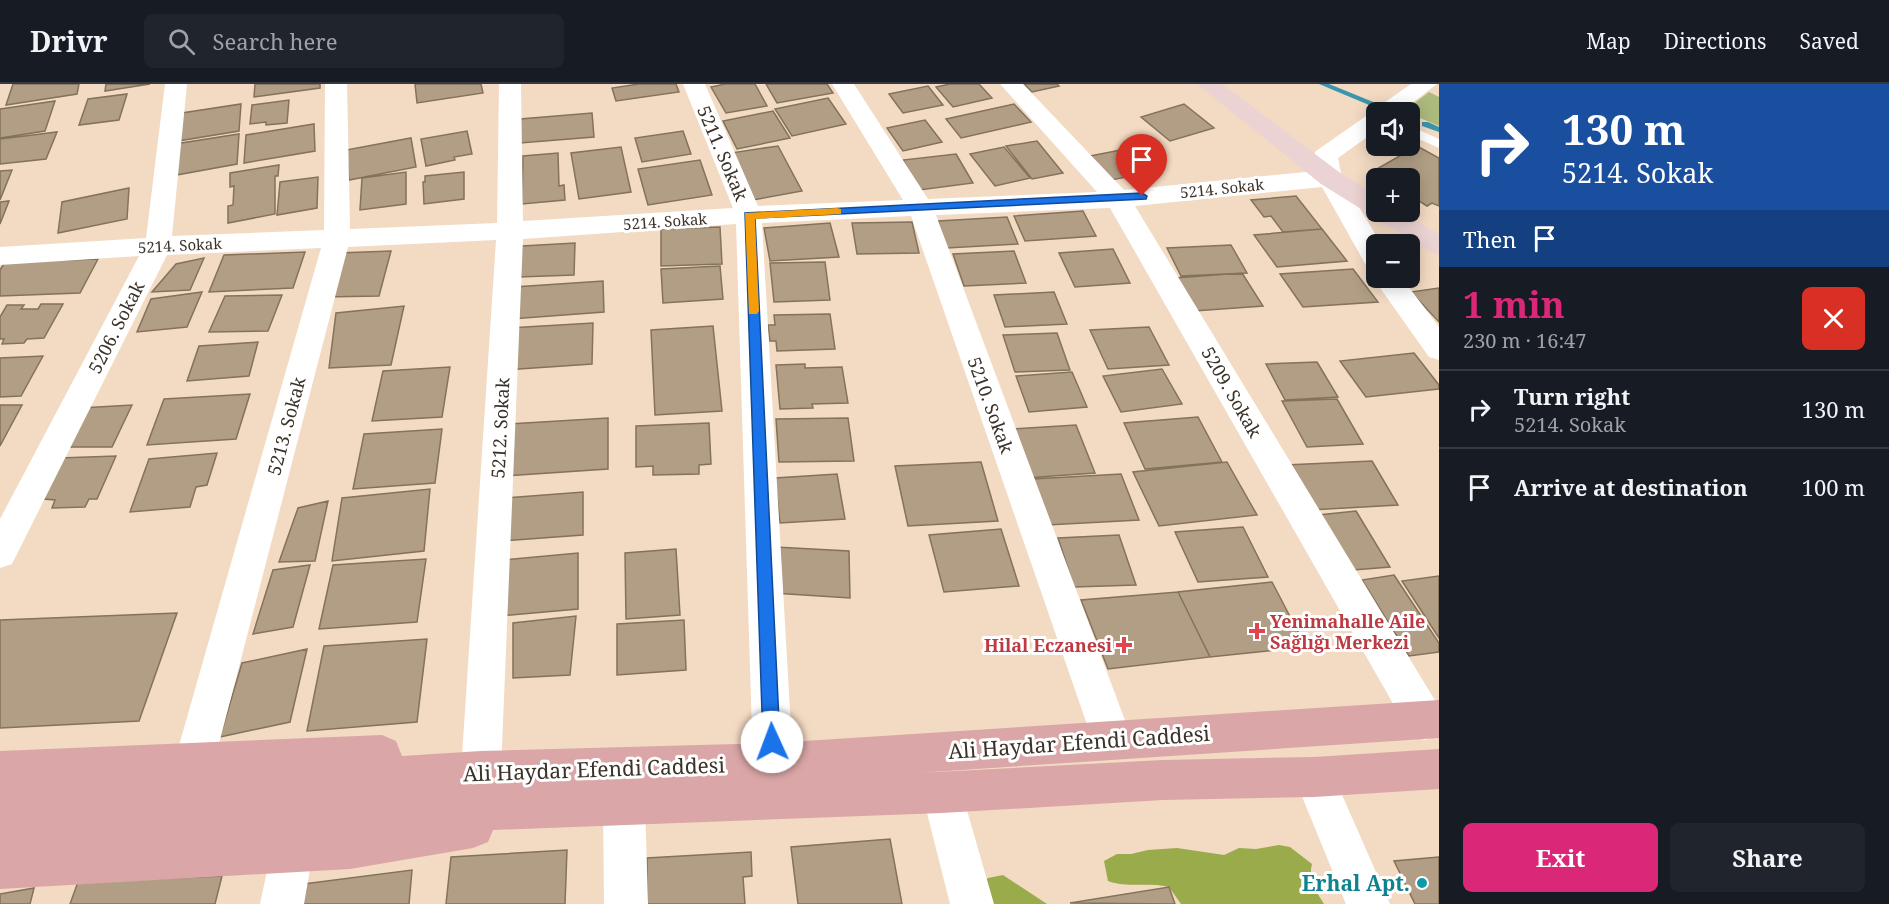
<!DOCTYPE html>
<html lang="en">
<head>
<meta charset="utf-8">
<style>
  :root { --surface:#171b24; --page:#20242c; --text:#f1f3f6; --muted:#9ea1a6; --line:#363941; --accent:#db2777 }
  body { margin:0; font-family:"Noto Serif",serif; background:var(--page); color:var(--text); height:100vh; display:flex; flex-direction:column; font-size:22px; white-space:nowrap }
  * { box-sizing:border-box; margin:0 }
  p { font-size:20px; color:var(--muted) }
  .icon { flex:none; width:33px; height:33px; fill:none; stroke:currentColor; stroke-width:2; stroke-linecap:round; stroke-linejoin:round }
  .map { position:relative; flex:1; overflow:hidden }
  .drawer { display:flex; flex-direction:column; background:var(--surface); width:450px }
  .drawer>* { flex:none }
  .guide { background:#1a4fa0; color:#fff; overflow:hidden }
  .controls { position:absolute; left:1366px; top:18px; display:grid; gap:12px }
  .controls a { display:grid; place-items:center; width:54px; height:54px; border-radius:9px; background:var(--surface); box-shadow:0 3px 15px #0003; font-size:30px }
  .pin { position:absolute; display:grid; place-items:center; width:51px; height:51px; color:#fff; margin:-62px -26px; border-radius:50% 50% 50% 0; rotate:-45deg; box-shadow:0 0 6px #0007 }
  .pin .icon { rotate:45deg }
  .me { position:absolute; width:66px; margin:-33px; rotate:358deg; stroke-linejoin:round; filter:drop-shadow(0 0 4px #0008) }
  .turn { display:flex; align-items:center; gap:21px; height:126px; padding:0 24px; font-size:27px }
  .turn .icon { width:78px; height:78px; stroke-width:2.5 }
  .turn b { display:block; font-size:42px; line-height:51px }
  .then { display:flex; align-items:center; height:57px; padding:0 24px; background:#0003; gap:12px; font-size:22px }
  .round { display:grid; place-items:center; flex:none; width:63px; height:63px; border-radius:9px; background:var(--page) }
  .summary { display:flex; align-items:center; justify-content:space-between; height:102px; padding:0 24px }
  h1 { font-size:36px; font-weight:700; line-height:45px; color:var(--accent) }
  .action { display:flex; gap:12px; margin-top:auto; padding:12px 24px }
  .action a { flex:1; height:69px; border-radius:9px; background:var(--accent); color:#fff; font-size:24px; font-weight:700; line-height:69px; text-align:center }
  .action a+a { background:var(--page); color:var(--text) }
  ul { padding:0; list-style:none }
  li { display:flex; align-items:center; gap:18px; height:78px; padding:0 24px; border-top:2px solid var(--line) }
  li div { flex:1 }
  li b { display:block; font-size:22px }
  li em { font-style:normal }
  header { display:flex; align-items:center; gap:36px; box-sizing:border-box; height:84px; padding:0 30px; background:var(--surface); border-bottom:2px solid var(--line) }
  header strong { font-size:28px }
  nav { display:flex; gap:33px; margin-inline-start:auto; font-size:21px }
  .search { width:420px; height:54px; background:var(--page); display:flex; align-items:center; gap:15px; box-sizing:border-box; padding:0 21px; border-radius:9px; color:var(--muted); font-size:22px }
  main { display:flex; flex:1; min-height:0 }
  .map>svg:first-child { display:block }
</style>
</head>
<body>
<header>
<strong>Drivr</strong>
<div class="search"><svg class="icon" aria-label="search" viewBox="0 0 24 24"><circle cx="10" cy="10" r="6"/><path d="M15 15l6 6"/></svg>Search here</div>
<nav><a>Map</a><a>Directions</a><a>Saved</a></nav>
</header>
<main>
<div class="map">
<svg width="1439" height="820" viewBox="0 0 1439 820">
  <rect width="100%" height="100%" fill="#f3dac3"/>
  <path fill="#acba7d" d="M1429,8L1439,13V42L1413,31L1408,24Z"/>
  <path fill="#99ab4b" d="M1279,761L1290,763L1312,780C1308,796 1315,806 1324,820H1181L1169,803C1149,798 1126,804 1108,797L1104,777L1117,770H1131L1148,766L1177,764L1224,771L1239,764L1256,765Z
    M1003,791L1047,820H974L976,802L988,794Z"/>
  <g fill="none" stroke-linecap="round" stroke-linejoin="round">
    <path fill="#3a95ad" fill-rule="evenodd" d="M1319,0H1329L1388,24L1381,26Z
      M1422,38H1428L1439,43V48L1422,42Z"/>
  </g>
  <path fill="#b19e85" stroke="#84725b" stroke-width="1.5" d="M13,0H79L77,10L6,21Z
    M106,0H150L105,7Z
    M255,0H320V4L254,13Z
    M415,0H481L483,9L417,19Z
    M639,0H676L679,8L616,17L612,4Z
    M725,0H755L767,22L726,29L711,3Z
    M766,0H827L833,9L777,19Z
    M950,0H979L992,14L953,23L936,3Z
    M1024,0H1057L1059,2L1032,8Z
    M928,2L943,21L903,29L889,10Z
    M127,10L119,36L79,41L88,15Z
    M828,14L846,40L792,52L775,25Z
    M289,16L287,39L266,41V38L250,40L252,21Z
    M55,17L45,47L0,54V25Z
    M241,20L239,47L178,57L182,29Z
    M1014,20L1031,38L961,54L946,35Z
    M1184,20L1214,44L1170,57L1141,33Z
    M773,27L790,54L737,65L723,37Z
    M592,29L594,53L520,59V35Z
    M925,36L942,58L903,67L887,44Z
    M314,40L315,67L244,79L246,51Z
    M467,47L472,70L454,73L455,76L426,82L421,55Z
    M683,47L691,70L642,78L635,54Z
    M57,48L46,75L0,80V55Z
    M239,50L237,80L171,92L175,60Z
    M411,54L416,83L349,96L346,66Z
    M1037,57L1063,89L1032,95L1006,62Z
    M778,62L802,107L753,116L731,69Z
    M1417,62L1439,74V122L1432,119L1427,122L1410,111V94H1390L1375,86Z
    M621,63L631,108L579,115L571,69Z
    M1004,63L1030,94L995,102L970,70Z
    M1136,63L1157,87L1111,96L1090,72Z
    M558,69L559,102L564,101L565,116L522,120L523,72Z
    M956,70L973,99L919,106L903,76Z
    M700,76L712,111L648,121L638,85Z
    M279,81L278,92H275V130L228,139V122L233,121L234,102L230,103V89Z
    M12,86L0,116V87Z
    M406,88V120L360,126L362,94Z
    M464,88V115L424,120L423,98H425V92Z
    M318,93L317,124L277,131L280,98Z
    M129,104L127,135L58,149L62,118Z
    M1296,112L1322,145L1283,148L1271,132L1264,133L1251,116Z
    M9,117L0,140V118Z
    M1083,127L1096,152L1025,157L1014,132Z
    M1007,133L1018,160L947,164L938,137Z
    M912,138L919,169L857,170L852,139Z
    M830,139L839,173L770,177L764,144Z
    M720,143L722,180L661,182V145Z
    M1322,145L1347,177L1277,183L1254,151Z
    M575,159L574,191L519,193L522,162Z
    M1231,161L1247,189L1181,192L1167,164Z
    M1113,165L1130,199L1075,203L1059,169Z
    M391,167L379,212L323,213L338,169Z
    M1014,167L1026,199L964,202L953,170Z
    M305,168L293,204L209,208L224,171Z
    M204,174L190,206L152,208L176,180Z
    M98,175L80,209L0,212V186L5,178Z
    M825,178L830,216L774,218L770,179Z
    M720,182L723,215L663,219L661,185Z
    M1353,185L1378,218L1303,223L1280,190Z
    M1242,189L1263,222L1194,227L1175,194Z
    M603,197L604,228L511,235L514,203Z
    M1439,204V238L1411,208Z
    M202,208L187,243L137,248L151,215Z
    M1054,208L1067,240L1005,243L994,211Z
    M282,211L268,247L209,248L225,212Z
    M41,220H63L44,254L27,255L24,259L2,260L4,255H0V233L7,221H24L21,225H38Z
    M404,222L391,281L329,284L336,229Z
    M830,230L835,265L777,267L776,257H770L768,241H775L774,231Z
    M593,239L592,280L504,286L508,244Z
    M713,242L722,327L655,331L651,246Z
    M1149,243L1169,281L1108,285L1090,246Z
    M1057,249L1070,286L1015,288L1003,251Z
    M258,258L249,292L187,297L199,262Z
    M1414,269L1439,301V305L1366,313L1340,277Z
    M43,272L21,312L0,313V274Z
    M1317,278L1338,313L1285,316L1266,280Z
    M805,280V284L842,283L848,319L812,320L813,324L780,325L776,281Z
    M450,283L442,333L372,337L383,287Z
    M1162,285L1182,320L1121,328L1103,292Z
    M1072,288L1087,323L1029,328L1016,292Z
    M250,310L236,355L147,361L164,315Z
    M1337,315L1363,360L1307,363L1282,317Z
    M0,321H22L0,362Z
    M132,321L112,363H65L80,324Z
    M1198,333L1222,378L1145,385L1124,339Z
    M608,334V385L505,392L508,340Z
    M848,334L854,377L779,378L776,335Z
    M709,339L711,380L699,381V390L653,391V382L636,383V342Z
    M1076,341L1095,389L1025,394L1010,345Z
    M442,345L435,399L353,405L364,350Z
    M217,369L207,401L196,403L190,423L130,428L149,375Z
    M116,372L97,415H89L85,423L52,424L55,416L44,415L59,374Z
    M1372,377L1398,421L1310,426L1286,381Z
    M981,378L998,437L908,442L895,382Z
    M1227,378L1257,431L1159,442L1133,388Z
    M837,390L845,435L780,439L775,394Z
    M1121,390L1139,436L1047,441L1032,395Z
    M430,405L424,467L332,477L342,414Z
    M583,408V451L502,457L505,414Z
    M328,417L315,477L279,478L298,424Z
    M1356,427L1390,483L1340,487L1309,432Z
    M1243,443L1268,493L1198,498L1175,448Z
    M1001,445L1019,502L944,508L929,451Z
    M1119,451L1136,501L1074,503L1058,454Z
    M775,463L849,467L850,514L773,509Z
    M676,465L680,531L626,535L625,469Z
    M578,469V525L499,532L502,476Z
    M426,475L417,538L319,545L333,481Z
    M310,481L293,543L253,550L273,486Z
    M1394,491L1439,559V568L1409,572L1362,496Z
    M1439,492V554L1402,497Z
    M1272,498L1306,563L1210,573L1178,508Z
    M1178,508L1210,573L1108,585L1081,516Z
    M177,529L139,637L0,644V536Z
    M576,532L570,591L513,594V539Z
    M684,536L686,586L617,591V540Z
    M427,555L417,638L307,647L324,562Z
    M307,565L290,638L220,653L242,579Z
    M890,755L902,820H798L791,763Z
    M567,766L565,820H446L451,773Z
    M751,768L752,792L743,793L745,820H647V774Z
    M1439,773V820H1415L1394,777Z
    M412,786L409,820H285L288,802Z
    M222,792L215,820H70L78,798Z
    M1169,803L1175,820L1070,819Z
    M34,804L30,820H0V810Z"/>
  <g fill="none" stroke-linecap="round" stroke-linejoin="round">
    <path fill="#fff" fill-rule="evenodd" d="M1410,42L1439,55V64L1410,51Z"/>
    <path fill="#fff" fill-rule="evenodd" d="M165,0H187L172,152L324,146L325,0H347L350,145L497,139L499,0H521L523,137L733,124L683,0H705L758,122L903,116L832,0H854L928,115L1097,108L1000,0H1023L1124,106L1316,87L1313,72L1316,67L1369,30L1375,29L1378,23L1411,0H1437L1400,28H1377V46L1338,74L1342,94L1381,160H1377V185L1367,183L1322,103L1135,122L1439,623V651L1425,656L1411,651L1110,124L936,131L1132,655L1126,669L1112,675L1098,669L1092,655L911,132L762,139L793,679L787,693L773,699L759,693L753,679L736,140L523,155L501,687L495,701L481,707L467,701L461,687L496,156L348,163L214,679L208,693L194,699L180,693L174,679L321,164L167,171L12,480L0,484V435L139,172L0,181V163L146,154Z
      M1377,189V194H1402L1439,243V276L1429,273L1378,201L1374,194Z
      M1314,673L1328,679L1390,820H1346L1294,693L1300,679Z
      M942,689L956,695L962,709L994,820H950L922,709L928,695Z
      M624,697L639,703L645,718L648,820H604L603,718L609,703Z
      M292,747L307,753L313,768L304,820H260L271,768L277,753Z"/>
    <path fill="#ecd3d3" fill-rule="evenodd" d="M1197,0H1222L1339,88L1377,112V128H1402L1439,150V171L1430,168L1321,100Z"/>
    <path fill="#daa6a7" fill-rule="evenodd" d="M1439,616V654L917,689L1163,676L1314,673L1439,665V705L1314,713L1163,716L942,729L493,746L488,758L473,764L350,785L0,805V667L382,651L396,657L402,672L481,667L773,659Z"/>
  </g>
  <path fill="#1a73e8" stroke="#114b97" stroke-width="1.5" d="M1142,109L1147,112L1146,115L755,134L780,658L777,664L772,666L766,664L763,658L745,129Z"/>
  <path fill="#f59e0b" d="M837,124L841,125V130L755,135L759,227L757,230H749L745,129Z"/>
  <g fill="#e0444e" stroke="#fff" stroke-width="2">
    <path d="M1254 538h6v6h6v6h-6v6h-6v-6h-6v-6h6z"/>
    <path d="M1121 552h6v6h6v6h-6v6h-6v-6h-6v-6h6z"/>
  </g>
  <circle fill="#0f9aa8" stroke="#fff" stroke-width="2" cx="1422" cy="799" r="6"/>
  <g text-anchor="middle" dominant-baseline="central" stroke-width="6" stroke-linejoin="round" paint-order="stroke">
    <g font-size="15" fill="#3b3229" stroke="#fff">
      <text transform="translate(1222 104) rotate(-6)">5214. Sokak</text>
      <text transform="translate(665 137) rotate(-4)">5214. Sokak</text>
      <text transform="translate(180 161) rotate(-3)">5214. Sokak</text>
    </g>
    <g font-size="18" fill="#3b3229" stroke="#fff">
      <text transform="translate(723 69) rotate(67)">5211. Sokak</text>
      <text transform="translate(116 243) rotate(-63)">5206. Sokak</text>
      <text transform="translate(1232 308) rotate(60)">5209. Sokak</text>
      <text transform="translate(991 321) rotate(70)">5210. Sokak</text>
      <text transform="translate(286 342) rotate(-75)">5213. Sokak</text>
      <text transform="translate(500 344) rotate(-87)">5212. Sokak</text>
    </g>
    <g font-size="18" font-weight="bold" fill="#be3a42" stroke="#fff" text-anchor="start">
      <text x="1270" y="537">Yenimahalle Aile<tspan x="1270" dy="21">Sağlığı Merkezi</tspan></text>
      <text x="1112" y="561" text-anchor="end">Hilal Eczanesi</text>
    </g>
    <g font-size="21" fill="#3b3229" stroke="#fff">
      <text transform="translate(1079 658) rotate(-4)">Ali Haydar Efendi Caddesi</text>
      <text transform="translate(594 685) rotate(-2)">Ali Haydar Efendi Caddesi</text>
    </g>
    <g font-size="21" font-weight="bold" fill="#0d838f" stroke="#fff" text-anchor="end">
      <text x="1410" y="799">Erhal Apt.</text>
    </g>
  </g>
</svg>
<div class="controls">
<a><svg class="icon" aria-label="sound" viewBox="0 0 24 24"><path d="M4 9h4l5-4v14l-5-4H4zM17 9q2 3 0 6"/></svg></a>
<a>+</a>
<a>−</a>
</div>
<div class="pin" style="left:1142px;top:112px;background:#d93025"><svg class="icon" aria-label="arrive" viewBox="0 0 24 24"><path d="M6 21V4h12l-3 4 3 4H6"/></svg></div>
<svg class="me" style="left:772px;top:658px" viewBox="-20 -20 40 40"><circle r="19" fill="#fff"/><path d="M0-13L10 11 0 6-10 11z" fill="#1a73e8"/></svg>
</div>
<section class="drawer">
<div class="guide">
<div class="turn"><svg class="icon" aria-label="right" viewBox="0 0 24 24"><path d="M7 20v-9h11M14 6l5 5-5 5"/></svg><div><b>130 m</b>5214. Sokak</div></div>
<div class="then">Then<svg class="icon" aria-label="arrive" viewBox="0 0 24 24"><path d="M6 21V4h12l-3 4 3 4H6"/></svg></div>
</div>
<div class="summary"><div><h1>1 min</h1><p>230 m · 16:47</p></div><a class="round" style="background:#d93025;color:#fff"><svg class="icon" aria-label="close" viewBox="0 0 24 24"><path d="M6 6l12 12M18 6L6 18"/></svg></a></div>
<ul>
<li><svg class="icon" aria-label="right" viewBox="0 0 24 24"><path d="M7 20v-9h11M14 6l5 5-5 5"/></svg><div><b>Turn right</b><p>5214. Sokak</p></div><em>130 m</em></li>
<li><svg class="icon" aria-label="arrive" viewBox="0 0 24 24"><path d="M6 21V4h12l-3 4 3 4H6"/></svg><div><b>Arrive at destination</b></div><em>100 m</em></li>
</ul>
<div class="action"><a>Exit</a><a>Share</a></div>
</section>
</main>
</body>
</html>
